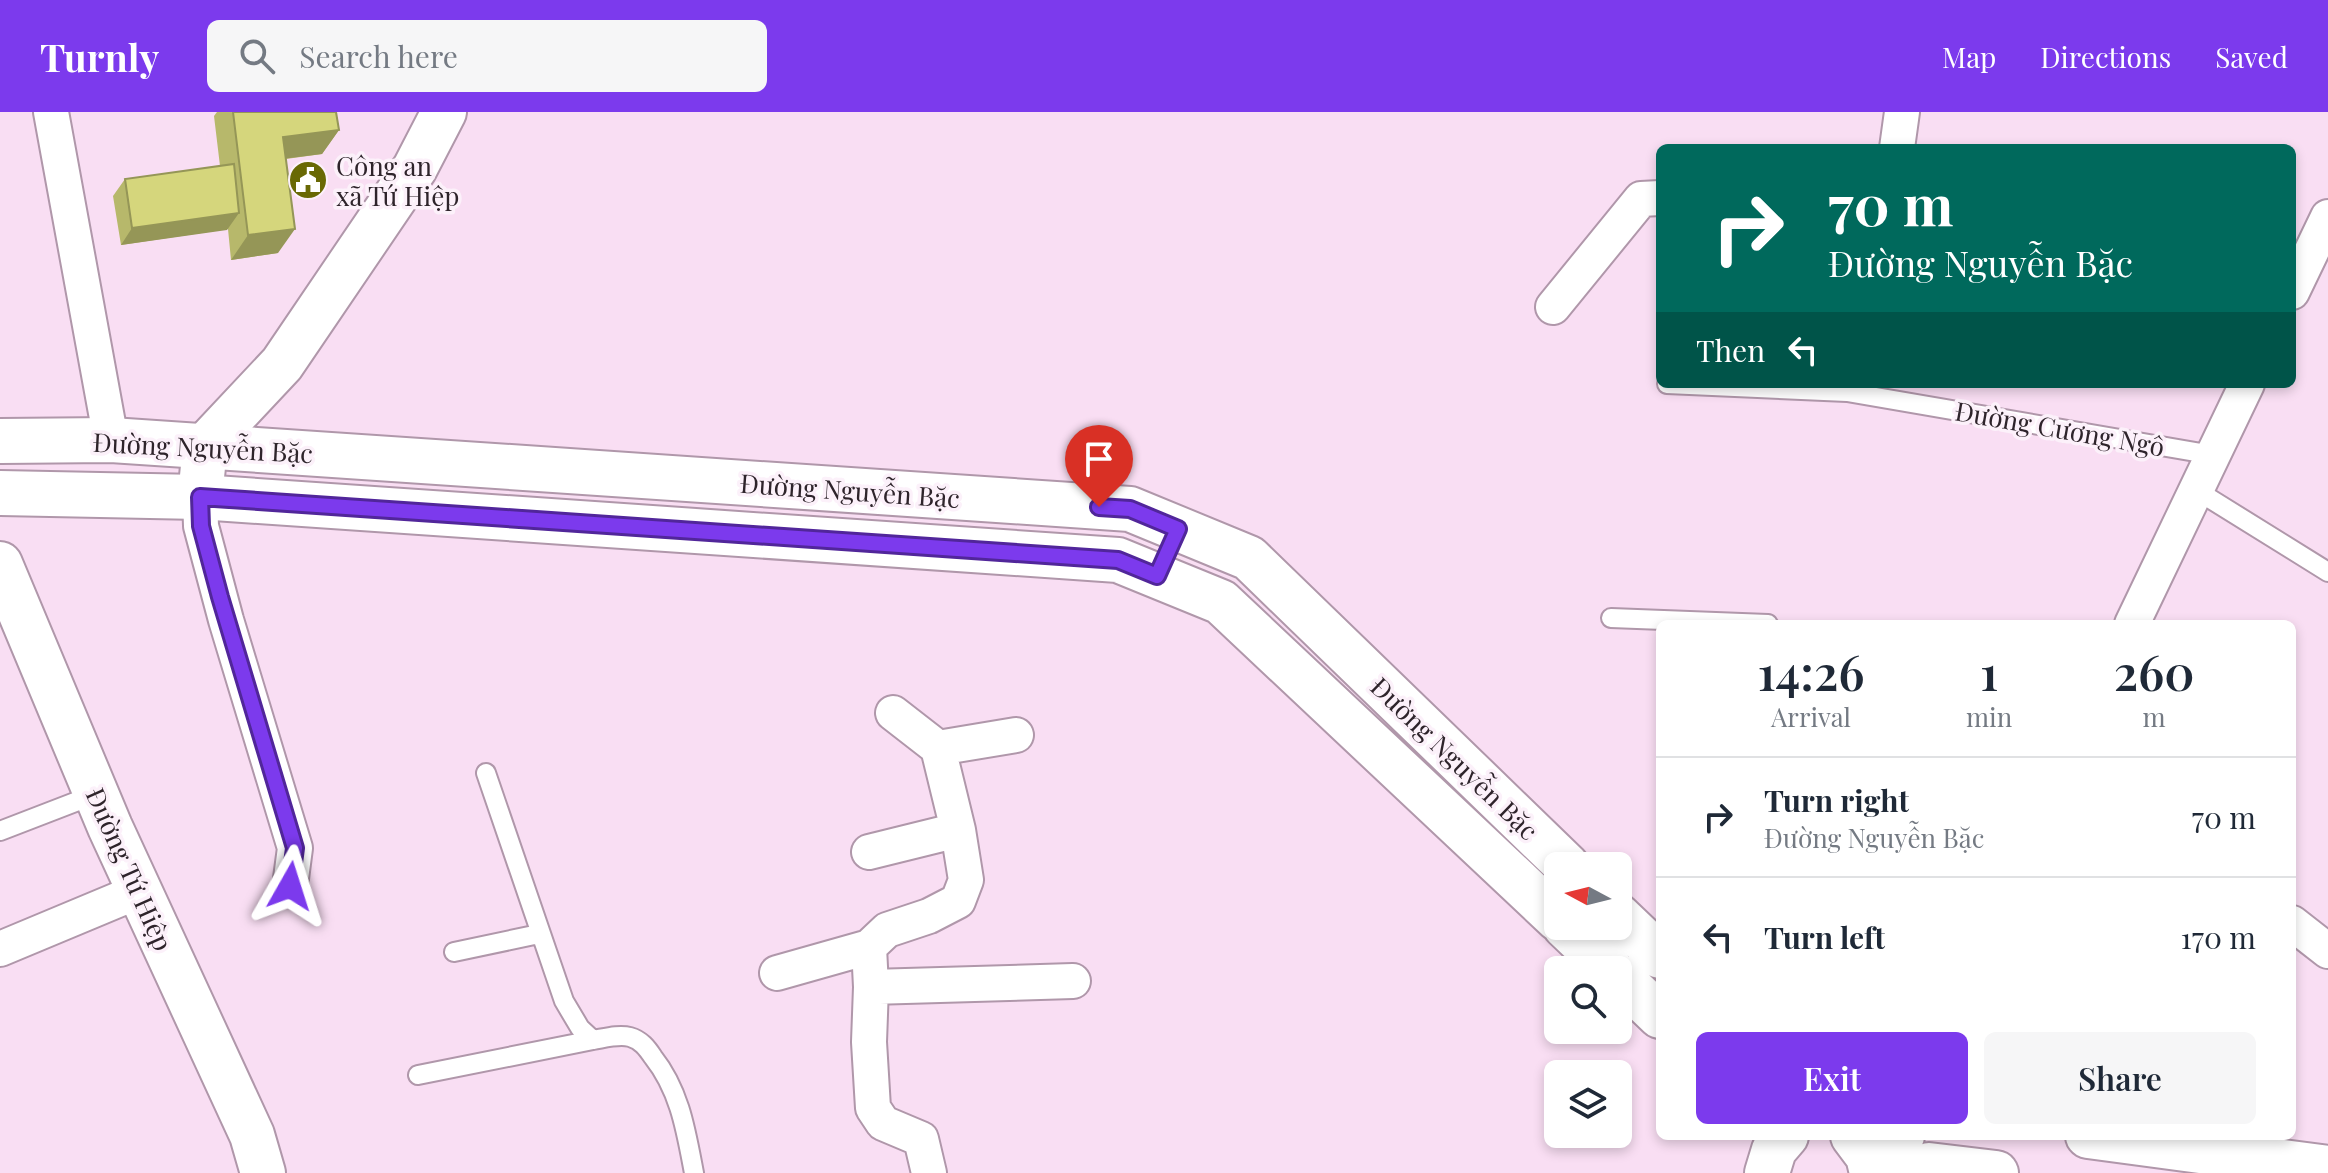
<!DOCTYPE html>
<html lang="en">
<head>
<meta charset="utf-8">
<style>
  :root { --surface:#fff; --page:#f6f6f7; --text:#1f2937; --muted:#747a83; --line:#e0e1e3; --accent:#7c3aed }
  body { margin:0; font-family:"Playfair Display",serif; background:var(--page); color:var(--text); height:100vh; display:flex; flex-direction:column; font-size:30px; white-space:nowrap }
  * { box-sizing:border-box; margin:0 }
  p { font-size:26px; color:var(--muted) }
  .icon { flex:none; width:44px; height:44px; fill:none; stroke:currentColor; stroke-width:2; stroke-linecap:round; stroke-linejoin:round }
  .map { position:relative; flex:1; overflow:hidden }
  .side { position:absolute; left:1656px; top:508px; width:640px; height:520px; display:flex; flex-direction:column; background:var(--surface); border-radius:12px; box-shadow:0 4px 12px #0003 }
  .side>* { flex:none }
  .hud { position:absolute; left:1656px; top:32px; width:640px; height:244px; border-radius:12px; box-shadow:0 4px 12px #0003; background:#00695c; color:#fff; overflow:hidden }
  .needle { width:52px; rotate:277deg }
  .buttons { position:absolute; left:1544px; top:740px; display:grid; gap:16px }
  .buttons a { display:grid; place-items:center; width:88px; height:88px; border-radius:12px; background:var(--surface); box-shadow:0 4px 12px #0003; font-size:40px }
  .pin { position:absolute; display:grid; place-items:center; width:68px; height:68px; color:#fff; margin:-82px -34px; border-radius:50% 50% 50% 0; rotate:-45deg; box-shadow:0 0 8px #0007 }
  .pin .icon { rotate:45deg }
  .me { position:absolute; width:88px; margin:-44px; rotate:6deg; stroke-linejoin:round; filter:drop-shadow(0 0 6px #0008) }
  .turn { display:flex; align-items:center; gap:28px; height:168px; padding:0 40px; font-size:36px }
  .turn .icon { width:104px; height:104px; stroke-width:2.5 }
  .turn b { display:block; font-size:56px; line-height:68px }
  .then { display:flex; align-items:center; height:76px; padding:0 40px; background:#0003; gap:16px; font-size:30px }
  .eta { display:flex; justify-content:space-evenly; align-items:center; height:136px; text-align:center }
  .eta b { font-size:48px; font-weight:600; line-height:56px }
  .cta { display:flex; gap:16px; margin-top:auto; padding:16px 40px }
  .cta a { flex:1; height:92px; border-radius:12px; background:var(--accent); color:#fff; font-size:32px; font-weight:600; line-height:92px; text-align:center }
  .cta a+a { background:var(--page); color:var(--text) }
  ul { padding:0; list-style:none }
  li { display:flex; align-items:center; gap:24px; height:120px; padding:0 40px; border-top:2px solid var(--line) }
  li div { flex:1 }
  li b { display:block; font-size:30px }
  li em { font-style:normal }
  header { display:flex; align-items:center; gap:48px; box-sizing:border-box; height:112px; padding:0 40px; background:var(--accent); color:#fff }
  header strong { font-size:38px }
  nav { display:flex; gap:44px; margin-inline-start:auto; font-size:28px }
  .search { width:560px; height:72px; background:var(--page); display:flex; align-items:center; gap:20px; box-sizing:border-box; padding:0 28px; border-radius:12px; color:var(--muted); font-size:30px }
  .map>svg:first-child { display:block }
</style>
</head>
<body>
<header>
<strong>Turnly</strong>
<div class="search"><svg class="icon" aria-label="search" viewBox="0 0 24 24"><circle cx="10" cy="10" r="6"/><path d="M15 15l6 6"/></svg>Search here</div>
<nav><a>Map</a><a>Directions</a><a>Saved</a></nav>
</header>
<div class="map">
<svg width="2328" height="1061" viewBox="0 0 2328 1061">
  <rect width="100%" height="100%" fill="#f9def3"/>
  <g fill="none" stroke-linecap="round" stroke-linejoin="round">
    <g stroke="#b097aa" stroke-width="22">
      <path id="service" d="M1667,272L1847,280L2213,343
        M2196,378L2328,460
        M1611,506L1768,512
        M486,661L564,889L580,916L593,928C605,926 619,922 630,925C641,928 647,936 653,945C680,979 686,1019 694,1061
        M0,719L96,682
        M454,840L539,822
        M418,963L593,928"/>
    </g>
    <g stroke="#b097aa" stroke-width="38">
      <path id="minor" d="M51,0L111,328
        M1897,36L1902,0
        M2292,180L2328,105
        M1553,195L1641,87L1660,86
        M200,385L201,414L226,508L295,736L290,774
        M2132,512L2247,272
        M893,601L938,636L958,718L966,768L958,789L929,804L887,818L869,835L871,875L869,930L873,996L883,1011L921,1027L929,1061
        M938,636L1016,623
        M869,740L958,718
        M2292,811L2328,839
        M0,837L139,779
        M777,861L869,835
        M871,875L1073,869"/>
    </g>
    <g stroke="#b097aa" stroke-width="48">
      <path id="tertiary" d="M200,385L205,334L282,252L415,56L444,0
        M0,452L110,715L252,1023L263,1061"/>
    </g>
    <g stroke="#b097aa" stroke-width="48">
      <path id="secondary" d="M0,329L111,328L1130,397L1249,446L1567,754
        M0,381L200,385L1118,448L1221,490L1558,807
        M1618,804L1660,844
        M1565,814L1611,858
        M1618,864L1660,904
        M1853,1024L1868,1044L1872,1061
        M2088,1024L2328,1056
        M1868,1044L1902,1024
        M1767,1061L1774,1038L1786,1024
        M1911,1061L1929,1053L1996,1061"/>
    </g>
    <use href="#service" stroke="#fff" stroke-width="18"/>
    <use href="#minor" stroke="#fff" stroke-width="34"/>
    <use href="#tertiary" stroke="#fff" stroke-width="44"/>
    <use href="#secondary" stroke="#fff" stroke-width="44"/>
  </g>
  <path fill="#b7b86b" d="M217,0H336L339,18L322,42L286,47L278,141L231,148L228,117L121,133L113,84L125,67L220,54L214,4Z"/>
  <path fill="#959657" d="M339,18L322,42L266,49L283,25Z
    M239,101L227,118L121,133L132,116Z
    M295,117L278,141L231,148L248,123Z"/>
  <path fill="#d5d67c" stroke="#959657" stroke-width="2" d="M233,0H336L339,18L283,25L295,117L248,123Z
    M234,52L239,101L132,116L125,67Z"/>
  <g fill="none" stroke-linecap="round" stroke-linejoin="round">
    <g stroke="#51269a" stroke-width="20">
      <path id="route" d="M290,774L295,736L220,485L201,414L200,385L1118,448L1157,464L1178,417L1130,397L1099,395"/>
    </g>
    <use href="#route" stroke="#7c3aed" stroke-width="14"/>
  </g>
  <defs>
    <g id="civic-disc" transform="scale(2)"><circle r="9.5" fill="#696904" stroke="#fcf1fa"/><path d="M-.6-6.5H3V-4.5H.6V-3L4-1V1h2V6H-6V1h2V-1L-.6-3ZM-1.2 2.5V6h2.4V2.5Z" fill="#fff"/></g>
  </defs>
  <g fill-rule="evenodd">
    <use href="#civic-disc" x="308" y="68"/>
  </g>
  <g text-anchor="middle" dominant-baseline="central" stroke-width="7" stroke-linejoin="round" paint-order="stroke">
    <g font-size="26" fill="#2e242b" stroke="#fcf1fa" text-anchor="start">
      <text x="336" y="53">Công an<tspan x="336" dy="30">xã Tứ Hiệp</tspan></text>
    </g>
    <g font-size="26" fill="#2e242b" stroke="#fcf1fa">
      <text transform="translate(2060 316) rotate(10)">Đường Cương Ngô</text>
      <text transform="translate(203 335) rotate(3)">Đường Nguyễn Bặc</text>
      <text transform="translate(850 378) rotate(4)">Đường Nguyễn Bặc</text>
      <text transform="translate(1455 646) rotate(44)">Đường Nguyễn Bặc</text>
      <text transform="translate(130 757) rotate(66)">Đường Tứ Hiệp</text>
    </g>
  </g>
</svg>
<div class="buttons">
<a><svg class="needle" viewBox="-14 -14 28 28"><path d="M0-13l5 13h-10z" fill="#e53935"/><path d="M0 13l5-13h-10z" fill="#747a83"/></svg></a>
<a><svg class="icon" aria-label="search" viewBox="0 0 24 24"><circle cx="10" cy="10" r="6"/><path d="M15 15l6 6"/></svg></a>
<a><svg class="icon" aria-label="layers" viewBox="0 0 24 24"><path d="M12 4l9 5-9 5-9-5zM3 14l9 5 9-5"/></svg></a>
</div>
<div class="pin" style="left:1099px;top:395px;background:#d93025"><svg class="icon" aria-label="arrive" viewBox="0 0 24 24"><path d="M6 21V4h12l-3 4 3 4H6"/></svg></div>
<svg class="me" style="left:290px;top:774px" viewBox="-20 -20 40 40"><path d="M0-17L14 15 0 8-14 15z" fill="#7c3aed" stroke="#fff" stroke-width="4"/></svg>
<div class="hud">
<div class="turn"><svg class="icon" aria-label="right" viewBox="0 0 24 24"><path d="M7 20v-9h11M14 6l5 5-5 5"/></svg><div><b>70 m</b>Đường Nguyễn Bặc</div></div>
<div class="then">Then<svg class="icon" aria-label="left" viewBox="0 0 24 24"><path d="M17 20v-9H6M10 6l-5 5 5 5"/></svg></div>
</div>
<section class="side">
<div class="eta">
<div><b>14:26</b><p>Arrival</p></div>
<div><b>1</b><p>min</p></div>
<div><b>260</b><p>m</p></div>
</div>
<ul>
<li><svg class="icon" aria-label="right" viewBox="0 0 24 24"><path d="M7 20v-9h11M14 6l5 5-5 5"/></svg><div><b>Turn right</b><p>Đường Nguyễn Bặc</p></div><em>70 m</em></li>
<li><svg class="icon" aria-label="left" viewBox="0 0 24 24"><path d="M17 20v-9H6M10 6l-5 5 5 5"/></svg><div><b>Turn left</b></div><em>170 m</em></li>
</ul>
<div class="cta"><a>Exit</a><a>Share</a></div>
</section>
</div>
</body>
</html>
